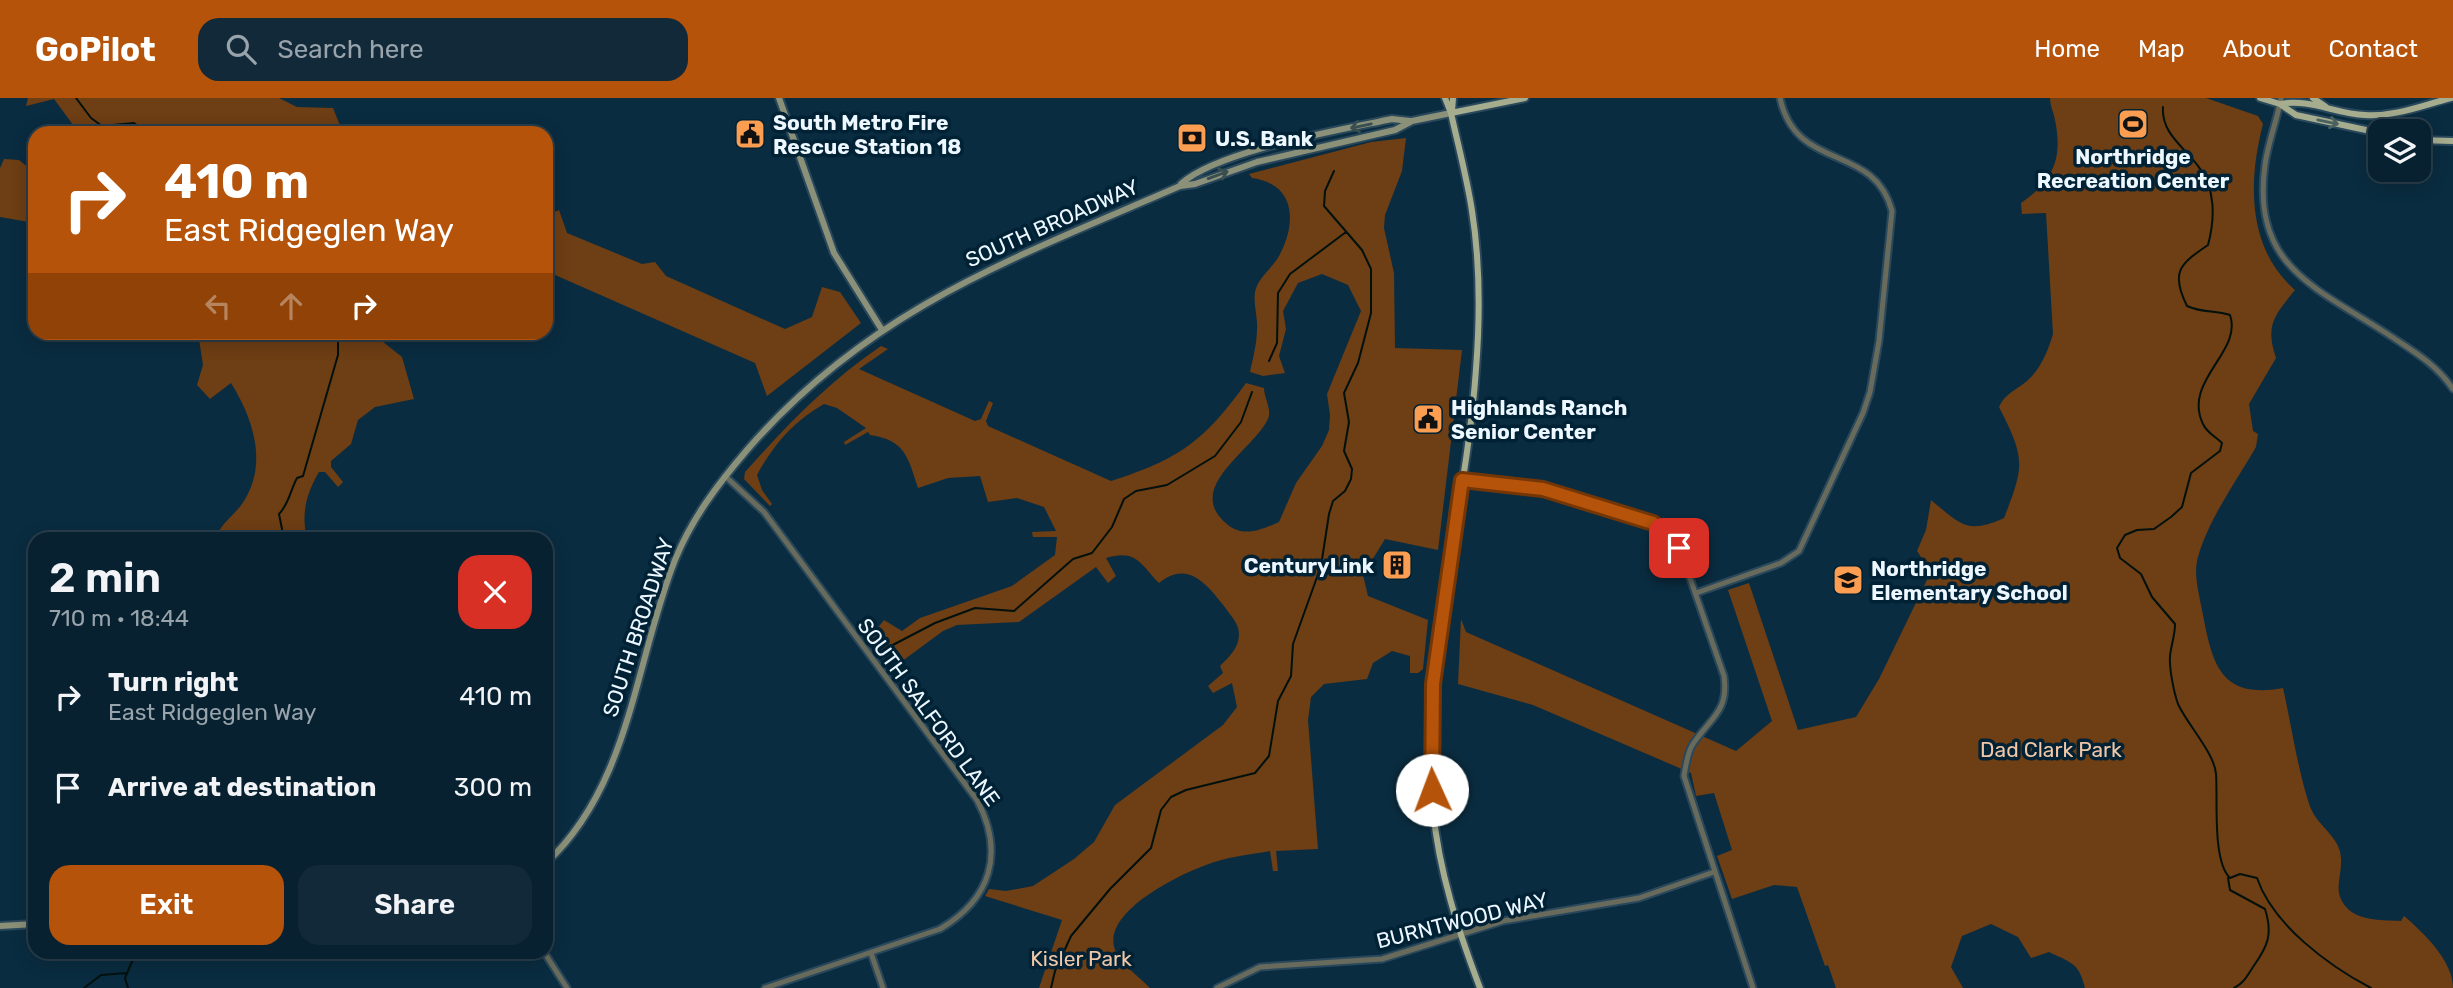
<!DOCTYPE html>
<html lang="en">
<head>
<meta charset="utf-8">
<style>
  :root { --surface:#082130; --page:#112938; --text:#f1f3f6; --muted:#98a3ab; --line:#293e4c; --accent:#b45309 }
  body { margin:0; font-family:Rubik,sans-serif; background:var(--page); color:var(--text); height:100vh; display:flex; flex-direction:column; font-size:26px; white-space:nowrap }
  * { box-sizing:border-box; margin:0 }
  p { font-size:23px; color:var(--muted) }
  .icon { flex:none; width:38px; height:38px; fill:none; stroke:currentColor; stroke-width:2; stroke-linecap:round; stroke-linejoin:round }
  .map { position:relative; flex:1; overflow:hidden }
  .details { position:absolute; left:28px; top:434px; width:525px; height:427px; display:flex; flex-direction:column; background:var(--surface); border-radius:21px; box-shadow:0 4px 18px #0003,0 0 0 2px var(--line) }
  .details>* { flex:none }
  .guide { position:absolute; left:28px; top:28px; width:525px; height:214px; border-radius:21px; box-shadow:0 4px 18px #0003,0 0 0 2px var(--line); background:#b45309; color:#fff; overflow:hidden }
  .fabs { position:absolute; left:2368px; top:21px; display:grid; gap:14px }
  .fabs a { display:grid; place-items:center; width:63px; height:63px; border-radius:14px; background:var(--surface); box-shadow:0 4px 18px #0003,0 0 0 2px var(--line); font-size:35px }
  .pin { position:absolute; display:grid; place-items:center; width:60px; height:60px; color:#fff; margin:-30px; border-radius:14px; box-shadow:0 4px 10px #0006 }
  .me { position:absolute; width:77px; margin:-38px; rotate:358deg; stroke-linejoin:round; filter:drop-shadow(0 0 5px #0008) }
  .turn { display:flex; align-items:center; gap:24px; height:147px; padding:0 21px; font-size:32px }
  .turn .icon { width:91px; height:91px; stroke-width:2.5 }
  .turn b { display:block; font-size:49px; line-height:60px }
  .lanes { display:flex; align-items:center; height:66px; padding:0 21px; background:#0003; justify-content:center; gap:35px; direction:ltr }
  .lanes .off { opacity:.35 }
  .round { display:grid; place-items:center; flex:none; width:74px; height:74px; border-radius:21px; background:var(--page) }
  .head { display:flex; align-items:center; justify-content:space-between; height:119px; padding:0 21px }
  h1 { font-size:42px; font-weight:600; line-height:52px }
  .primary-button { display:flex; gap:14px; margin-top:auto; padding:14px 21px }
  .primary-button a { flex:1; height:80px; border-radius:21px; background:var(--accent); color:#fff; font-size:28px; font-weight:600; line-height:80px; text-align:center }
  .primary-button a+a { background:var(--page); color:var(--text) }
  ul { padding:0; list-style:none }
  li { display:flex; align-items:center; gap:21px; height:91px; padding:0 21px }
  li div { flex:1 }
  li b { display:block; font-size:26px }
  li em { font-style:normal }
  header { display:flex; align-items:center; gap:42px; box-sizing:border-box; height:98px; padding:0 35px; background:var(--accent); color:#fff }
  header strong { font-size:33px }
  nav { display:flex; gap:38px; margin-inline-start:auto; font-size:24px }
  .search { width:490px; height:63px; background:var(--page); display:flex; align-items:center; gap:18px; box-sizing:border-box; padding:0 24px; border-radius:21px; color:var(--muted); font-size:26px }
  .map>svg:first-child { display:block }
</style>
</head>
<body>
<header>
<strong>GoPilot</strong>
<div class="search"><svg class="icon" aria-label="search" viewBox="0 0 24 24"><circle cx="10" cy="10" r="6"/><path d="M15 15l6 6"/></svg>Search here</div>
<nav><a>Home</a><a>Map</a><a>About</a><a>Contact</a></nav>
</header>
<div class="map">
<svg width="2453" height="890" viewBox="0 0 2453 890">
  <rect width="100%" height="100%" fill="#0a2c40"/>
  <path fill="#6e3e14" d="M28,0H279L297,9L333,10L343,35H79L54,1L26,8Z
    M2050,0H2206L2258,18L2263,26C2248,84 2247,150 2295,192C2274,218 2265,227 2276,260L2249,306L2253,333L2258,336L2256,349C2236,384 2209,420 2198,459C2193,476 2199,495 2202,512C2212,564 2219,602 2283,590C2291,625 2299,679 2311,711C2319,729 2341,740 2341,761C2342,781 2331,795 2349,812C2362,823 2384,822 2401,823L2404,818C2424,835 2453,863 2453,890H2085C2079,865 2072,865 2049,854L2031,860L2018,839L1991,826L1962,838L1951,869L1963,890H1836L1828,867L1825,868L1797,789L1774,787L1732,801L1717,758L1732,752L1714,695L1696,698L1691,675L1533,607L1458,586L1461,521L1466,534L1736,653L1772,623L1728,492L1749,485L1798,632L1856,619L1879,581L1928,480L1927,468L1917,453L1926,432L1931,402C1960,426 1967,437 2004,420C2025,367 2025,360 1999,309C2005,295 2017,292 2028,282C2041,270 2048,253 2053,236L2046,115L2022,116L2021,105C2053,83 2063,61 2055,22C2054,15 2050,8 2050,0Z
    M1406,40L1402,73L1385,117L1384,130L1394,175L1395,250L1462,252L1438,452L1385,441L1363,477L1368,498L1428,522L1423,571L1418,575H1410V558L1392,553L1373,565L1367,581L1324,586L1311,599L1308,622L1318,751L1276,753L1278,773H1273L1270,753C1248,757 1226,759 1206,767C1178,777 1098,816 1116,854C1123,867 1139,879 1150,890H1039L1062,822L985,798L989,791L1006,793L1033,788L1074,761L1094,744L1115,707L1223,627L1237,609L1232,585L1213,595L1208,588L1223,575L1220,568C1229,559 1239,550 1239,536C1239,525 1230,517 1224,508C1206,485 1187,462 1159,485C1140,466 1137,451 1106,460L1116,478L1108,485L1096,469L1019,524L957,527L943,533L890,572L869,541L884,522L902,533L920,520L1012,488L1055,457L1057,439H1033L1032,434L1056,433L1044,409L1017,400L988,404L980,378L948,380L918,390C908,359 905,342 870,337L868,334L845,347L844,344L866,330L837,310L824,306C794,323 773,347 757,377L762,392L772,406L770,408L744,381L745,374C787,327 828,284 881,248L888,251L859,271L975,323L981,321L989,303L993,305L986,323L988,328L1111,383C1180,361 1204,343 1246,285L1264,290C1264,300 1272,311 1268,321C1252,354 1182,390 1228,427C1244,440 1263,431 1279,424L1296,385L1322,348L1329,332L1330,317L1327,296L1361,213L1348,187L1322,176L1298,185L1283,213L1286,231L1279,258L1285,275L1263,278L1250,274C1253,260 1257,245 1257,231C1258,219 1253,206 1255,194C1257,181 1273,169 1279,158C1297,125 1296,86 1252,80L1249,76L1371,44Z
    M4,61L19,62L35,75V125L0,119V70Z
    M559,112L567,135L642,166L655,164L666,178L785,231L812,219L822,189L840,194L861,225L767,298L755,265L546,173V118Z
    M198,235H372L402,259L414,301L375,309L358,322L351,346L331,363V369L343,384L338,389L325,374H319C306,396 301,416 307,441H215C221,425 235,417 244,403C268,365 253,320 231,285L210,301L197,287L203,267Z"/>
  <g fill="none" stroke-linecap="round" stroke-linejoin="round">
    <path stroke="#02110d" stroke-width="2" d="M76,0L91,20L102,28L134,25L147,35
      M2163,9C2161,35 2184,49 2198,68C2216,90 2215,121 2208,147C2180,166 2170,174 2187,208C2202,215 2215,212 2230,217C2243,254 2182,283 2203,326C2207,335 2215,338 2222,345L2220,353L2191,375L2182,409L2171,419L2154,431L2137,432L2125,437L2117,450L2120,460L2141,476L2152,499L2175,526C2175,538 2171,547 2170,558C2169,570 2174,595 2178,606C2187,626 2215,656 2216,676C2218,701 2212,763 2230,780L2240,776L2257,780C2273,827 2329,868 2371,890
      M1269,263L1277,245L1278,195L1290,176L1346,134
      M284,441L279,416C289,406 290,393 297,380L303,378L338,257V234
      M887,550L935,525L975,510L1014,513L1073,461L1092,455L1112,429L1124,401L1136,393L1167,387L1215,358L1241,324L1252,294
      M2228,780L2230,792L2265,811C2273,836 2268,848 2253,869C2247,878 2244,885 2234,890
      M84,890L101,877L127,875
      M128,890L125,880L134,859
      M1051,890L1055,873L1071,838L1110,791L1151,750L1161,712L1171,699L1186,692L1255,675L1269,658L1278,603L1291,578L1293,546L1321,468L1329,416L1333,403L1345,393L1351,381L1352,371L1344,353L1349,324L1344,295L1358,265L1371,215V171L1362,152L1324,108L1325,93L1334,73"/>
    <g stroke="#2a485b" stroke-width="9">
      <path id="tertiary" d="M2281,0C2277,23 2268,44 2265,67C2251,169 2317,190 2389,237C2413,253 2436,266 2453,291
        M725,378L764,414L977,702C1005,755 991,801 940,831L765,890
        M1462,382L1543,391L1661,430L1682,457L1724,578C1729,614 1710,620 1693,646C1687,655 1686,667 1684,678L1753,890
        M1696,495L1781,465L1799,453L1863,315L1870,294L1879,243L1892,113C1874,44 1796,75 1780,0
        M544,854L567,890
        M871,855L883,890
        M1217,890L1260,869L1382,861L1503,823L1639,800L1714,774"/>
    </g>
    <g stroke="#2a485b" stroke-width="10">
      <path id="secondary" d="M779,0L834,155L882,232
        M1181,86C1217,53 1340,32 1392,21L1410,23
        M546,765C630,688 635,563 675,462C692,420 718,386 747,352C869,211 1014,160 1180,88L1195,86L1257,64L1395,32L1412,23L1451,15
        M0,828L35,826"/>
    </g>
    <g stroke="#2a485b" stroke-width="10">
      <path id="primary" d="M1445,0L1451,15C1458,47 1467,80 1472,113C1480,164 1480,220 1476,271C1466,418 1418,564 1433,712C1439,774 1458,832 1480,890
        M2260,0L2280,6L2296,17L2380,35
        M2313,0L2326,9
        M2280,6C2309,0 2336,16 2365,17C2395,19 2423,7 2451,0
        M1452,13L1453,0
        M1451,15L1525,0
        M2418,42L2453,43"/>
    </g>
    <use href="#tertiary" stroke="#686b5c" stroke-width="5"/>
    <use href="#secondary" stroke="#8b9078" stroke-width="6"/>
    <use href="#primary" stroke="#a6ad8e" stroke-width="6"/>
  </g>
  <defs><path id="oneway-shaft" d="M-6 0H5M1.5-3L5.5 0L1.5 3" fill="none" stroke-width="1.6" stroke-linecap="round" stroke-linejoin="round" transform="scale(1.75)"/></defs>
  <use stroke="#4b615d" href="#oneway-shaft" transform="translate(2328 24) rotate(12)"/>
  <g stroke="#384e50">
    <use href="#oneway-shaft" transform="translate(1361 28) rotate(168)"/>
    <use href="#oneway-shaft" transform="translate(1218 77) rotate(-20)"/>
  </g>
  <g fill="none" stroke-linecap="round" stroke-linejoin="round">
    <g stroke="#753606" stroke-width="18">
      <path id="route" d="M1432,692L1433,586L1462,382L1543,391L1653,425L1679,450"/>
    </g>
    <use href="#route" stroke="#b45309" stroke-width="12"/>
  </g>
  <defs>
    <g id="stadium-square" transform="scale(1.575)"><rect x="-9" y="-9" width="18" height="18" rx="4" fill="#fb9e51" stroke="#012235"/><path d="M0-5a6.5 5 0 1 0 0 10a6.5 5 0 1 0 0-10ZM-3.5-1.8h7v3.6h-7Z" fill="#111"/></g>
    <g id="civic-square" transform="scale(1.575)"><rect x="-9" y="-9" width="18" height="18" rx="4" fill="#fb9e51" stroke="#012235"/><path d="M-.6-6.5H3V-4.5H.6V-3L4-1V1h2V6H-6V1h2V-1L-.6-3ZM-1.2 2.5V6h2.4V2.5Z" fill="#111"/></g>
    <g id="bank-square" transform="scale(1.575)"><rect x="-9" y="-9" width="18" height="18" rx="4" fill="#fb9e51" stroke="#012235"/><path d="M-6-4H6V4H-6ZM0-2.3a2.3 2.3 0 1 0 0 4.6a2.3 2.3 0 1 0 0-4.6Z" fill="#111"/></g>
    <g id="building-square" transform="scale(1.575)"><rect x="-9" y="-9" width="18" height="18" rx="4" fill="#fb9e51" stroke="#012235"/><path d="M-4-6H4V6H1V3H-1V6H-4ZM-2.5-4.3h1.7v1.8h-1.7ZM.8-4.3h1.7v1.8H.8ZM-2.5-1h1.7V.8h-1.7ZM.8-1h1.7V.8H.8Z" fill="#111"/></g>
    <g id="school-square" transform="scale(1.575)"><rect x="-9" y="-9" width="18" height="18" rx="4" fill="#fb9e51" stroke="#012235"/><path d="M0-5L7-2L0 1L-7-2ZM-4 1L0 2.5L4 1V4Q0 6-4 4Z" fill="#111"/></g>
  </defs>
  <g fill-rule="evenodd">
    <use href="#stadium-square" x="2133" y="26"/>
    <use href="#civic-square" x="750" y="36"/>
    <use href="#bank-square" x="1192" y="40"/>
    <use href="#civic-square" x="1428" y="321"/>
    <use href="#building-square" x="1397" y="467"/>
    <use href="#school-square" x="1848" y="482"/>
  </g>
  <g text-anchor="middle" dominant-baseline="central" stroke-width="7" stroke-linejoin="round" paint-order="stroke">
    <g font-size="21" font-weight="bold" fill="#ecf7ff" stroke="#012235" text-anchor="start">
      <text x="773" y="24">South Metro Fire<tspan x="773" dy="24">Rescue Station 18</tspan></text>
      <text x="1215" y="40">U.S. Bank</text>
      <text x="2133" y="58" text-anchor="middle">Northridge<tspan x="2133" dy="24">Recreation Center</tspan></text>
      <text x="1451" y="309">Highlands Ranch<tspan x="1451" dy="24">Senior Center</tspan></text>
      <text x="1374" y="467" text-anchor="end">CenturyLink</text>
      <text x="1871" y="470">Northridge<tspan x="1871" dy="24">Elementary School</tspan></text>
    </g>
    <g font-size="21" fill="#ecf7ff" stroke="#012235">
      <text transform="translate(1052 125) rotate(-24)">SOUTH BROADWAY</text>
      <text transform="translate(638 529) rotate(-72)">SOUTH BROADWAY</text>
      <text transform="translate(929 614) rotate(54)">SOUTH SALFORD LANE</text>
      <text transform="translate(1462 822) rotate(-14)">BURNTWOOD WAY</text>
    </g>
    <g font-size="21" fill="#f1c7a8" stroke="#012235">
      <text x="2051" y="651">Dad Clark Park</text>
      <text x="1081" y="860">Kisler Park</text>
    </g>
  </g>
</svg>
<div class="fabs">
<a><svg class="icon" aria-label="layers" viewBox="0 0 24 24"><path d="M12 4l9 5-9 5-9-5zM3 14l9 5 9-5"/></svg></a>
</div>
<div class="pin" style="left:1679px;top:450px;background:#d93025"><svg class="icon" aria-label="arrive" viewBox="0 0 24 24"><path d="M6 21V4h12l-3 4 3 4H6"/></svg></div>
<svg class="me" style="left:1432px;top:692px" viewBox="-20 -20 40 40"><circle r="19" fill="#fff"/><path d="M0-13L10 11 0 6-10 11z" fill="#b45309"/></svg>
<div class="guide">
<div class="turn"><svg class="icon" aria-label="right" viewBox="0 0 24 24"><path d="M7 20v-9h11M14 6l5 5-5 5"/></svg><div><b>410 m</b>East Ridgeglen Way</div></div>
<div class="lanes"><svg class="icon off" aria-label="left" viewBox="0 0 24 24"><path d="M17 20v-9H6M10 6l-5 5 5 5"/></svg><svg class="icon off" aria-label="ahead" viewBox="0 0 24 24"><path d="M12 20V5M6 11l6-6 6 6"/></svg><svg class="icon" aria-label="right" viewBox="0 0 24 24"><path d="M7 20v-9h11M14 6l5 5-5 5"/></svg></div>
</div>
<section class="details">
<div class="head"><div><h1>2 min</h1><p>710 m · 18:44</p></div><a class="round" style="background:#d93025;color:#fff"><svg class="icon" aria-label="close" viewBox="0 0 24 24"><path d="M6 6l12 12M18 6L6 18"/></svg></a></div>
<ul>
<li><svg class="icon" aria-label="right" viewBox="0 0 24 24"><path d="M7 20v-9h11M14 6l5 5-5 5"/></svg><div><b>Turn right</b><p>East Ridgeglen Way</p></div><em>410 m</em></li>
<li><svg class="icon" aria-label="arrive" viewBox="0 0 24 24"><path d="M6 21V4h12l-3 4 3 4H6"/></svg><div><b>Arrive at destination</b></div><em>300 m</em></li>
</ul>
<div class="primary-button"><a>Exit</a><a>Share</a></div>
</section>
</div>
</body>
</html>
